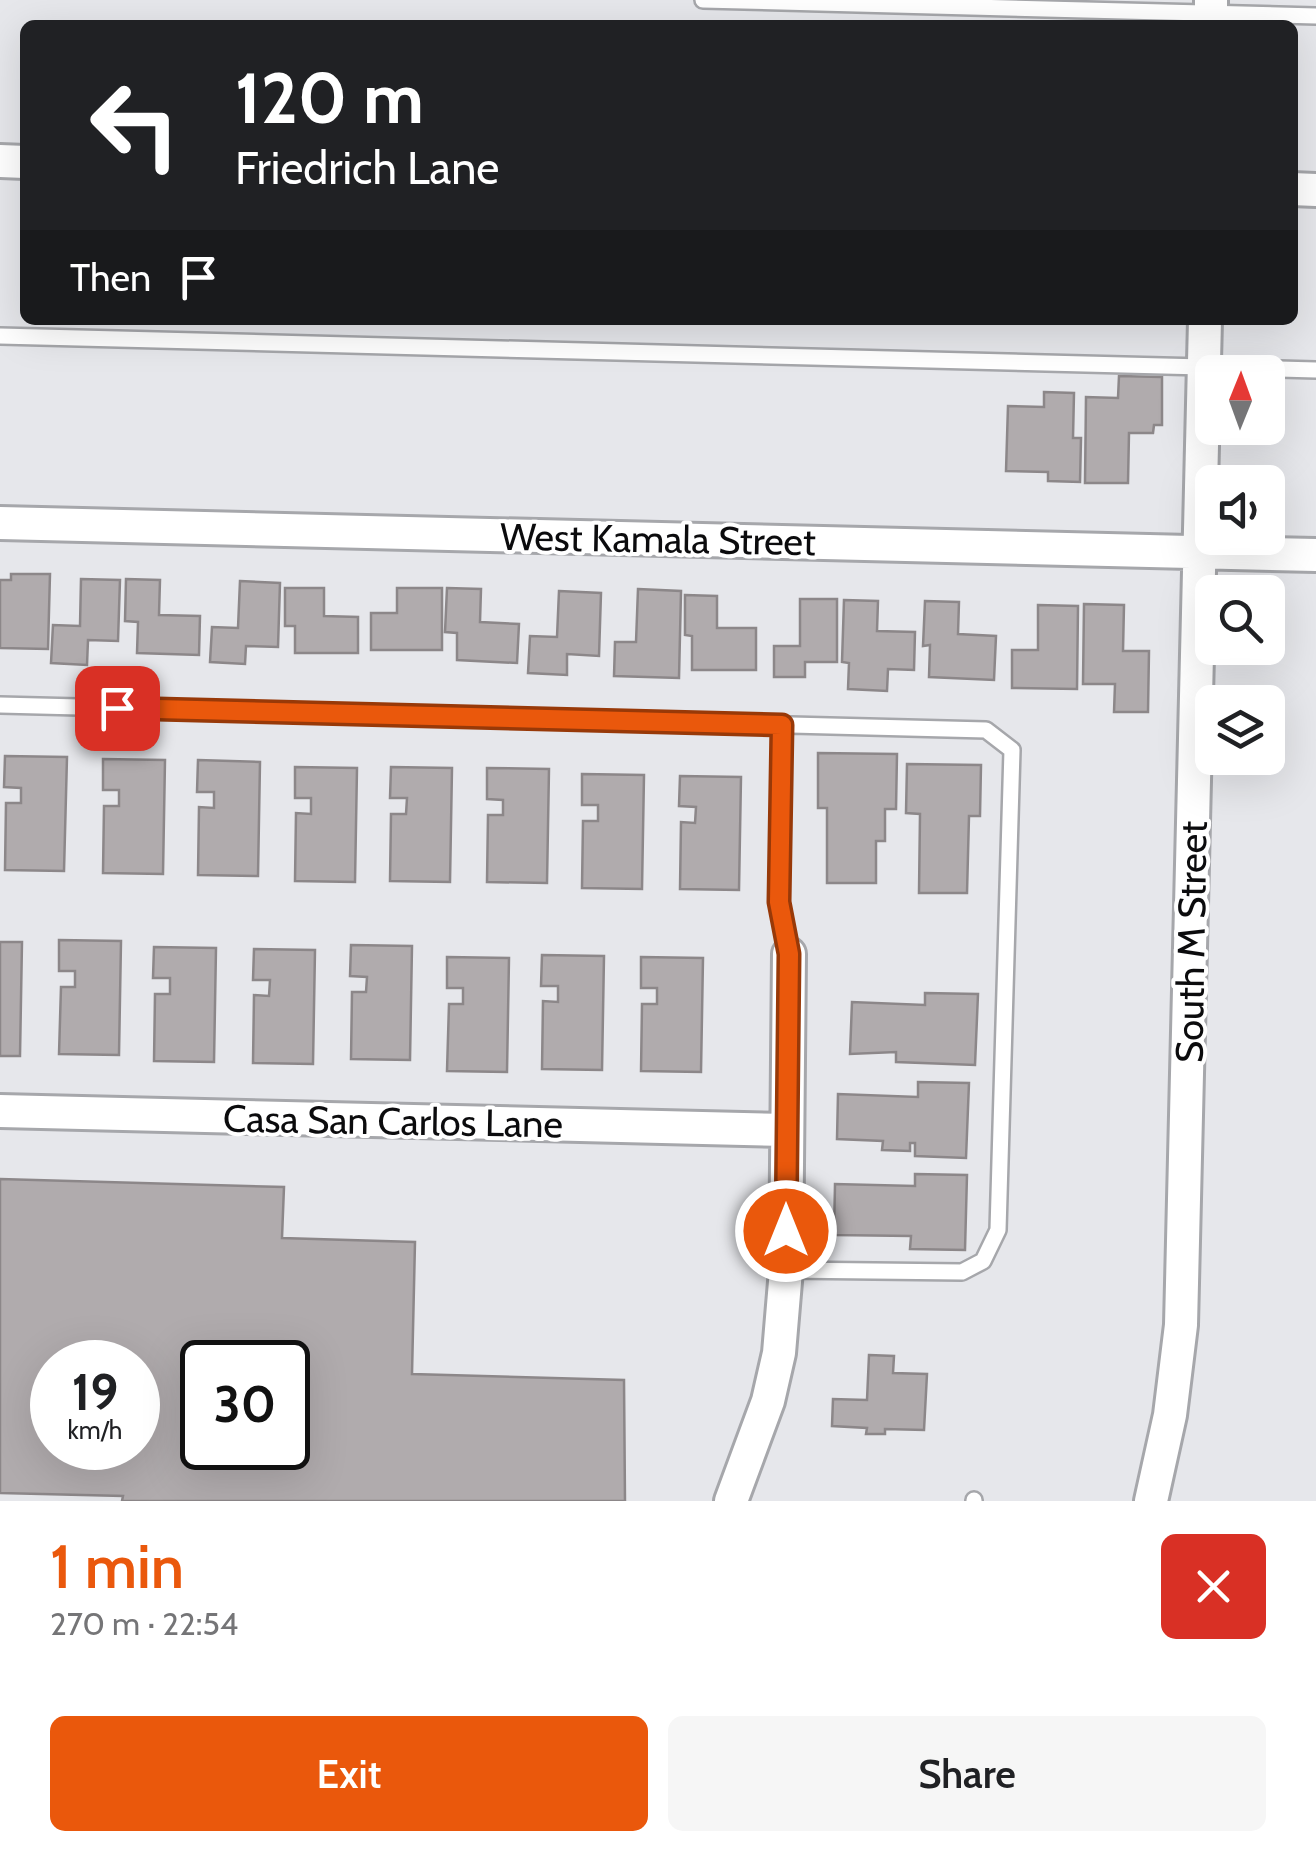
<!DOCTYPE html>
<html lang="en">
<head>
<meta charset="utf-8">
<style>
  :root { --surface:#fff; --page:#f6f6f6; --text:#202124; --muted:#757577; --accent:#ea580c }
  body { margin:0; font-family:Cabin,sans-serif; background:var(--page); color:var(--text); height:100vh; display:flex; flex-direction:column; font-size:38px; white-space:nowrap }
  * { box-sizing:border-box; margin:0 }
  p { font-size:32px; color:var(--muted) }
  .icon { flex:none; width:55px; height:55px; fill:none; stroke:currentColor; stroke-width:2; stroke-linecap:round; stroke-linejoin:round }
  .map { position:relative; height:1501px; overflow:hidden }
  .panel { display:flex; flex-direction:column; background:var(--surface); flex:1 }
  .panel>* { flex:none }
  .hud { position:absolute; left:20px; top:20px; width:1278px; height:305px; border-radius:15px; box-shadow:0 10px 40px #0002; background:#202124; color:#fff; overflow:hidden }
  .needle { width:65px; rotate:1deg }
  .buttons { position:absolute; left:1195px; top:355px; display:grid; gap:20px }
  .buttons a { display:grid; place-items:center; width:90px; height:90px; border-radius:15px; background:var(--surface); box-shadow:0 10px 40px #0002; font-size:50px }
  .speed { position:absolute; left:30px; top:1340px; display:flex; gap:20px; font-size:50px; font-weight:700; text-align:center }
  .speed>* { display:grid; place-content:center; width:130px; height:130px; border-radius:50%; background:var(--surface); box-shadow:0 10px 40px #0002; line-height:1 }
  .speed small { font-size:25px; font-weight:400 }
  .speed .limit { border:5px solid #111; border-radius:15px; background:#fff; color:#111 }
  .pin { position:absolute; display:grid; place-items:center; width:85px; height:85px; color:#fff; margin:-42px; border-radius:20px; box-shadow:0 5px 15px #0006 }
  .me { position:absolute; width:110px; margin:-55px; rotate:0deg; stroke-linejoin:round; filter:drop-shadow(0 0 8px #0008) }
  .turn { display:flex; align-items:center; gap:35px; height:210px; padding:0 50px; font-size:45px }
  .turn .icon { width:130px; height:130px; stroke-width:2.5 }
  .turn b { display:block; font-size:70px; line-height:85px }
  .then { display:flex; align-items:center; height:95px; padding:0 50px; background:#0003; gap:20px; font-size:38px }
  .round { display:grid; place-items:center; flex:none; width:105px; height:105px; border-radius:15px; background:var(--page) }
  .head { display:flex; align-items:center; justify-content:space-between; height:170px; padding:0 50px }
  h1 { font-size:60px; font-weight:600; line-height:75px; color:var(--accent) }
  .primary-button { display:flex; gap:20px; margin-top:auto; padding:20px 50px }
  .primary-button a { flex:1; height:115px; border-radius:15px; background:var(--accent); color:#fff; font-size:40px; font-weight:600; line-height:115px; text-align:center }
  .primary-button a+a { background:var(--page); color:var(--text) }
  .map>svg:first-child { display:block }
</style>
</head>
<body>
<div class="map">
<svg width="1316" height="1501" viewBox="0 0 1316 1501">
  <rect width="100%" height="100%" fill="#e6e7eb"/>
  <path fill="#b0abad" stroke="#8c8789" stroke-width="2.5" fill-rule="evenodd" d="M1119,376L1162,377V425H1154L1153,433H1129L1128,483H1085L1086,397L1118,398Z
    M1044,392L1074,393L1073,438H1081L1080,482L1048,481V472L1006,471L1008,406L1044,407Z
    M11,574H50L48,649L0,648V580H11Z
    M81,579L120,580L118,641L88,640L87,665L51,663L53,625L80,626Z
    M126,579L160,580L159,615L200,616L199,655L137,653L138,622L125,621Z
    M240,581L280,583L278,647L246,646L245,664L210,662L212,627L238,628Z
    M285,588H324V616L358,617V653H295V626H285Z
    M397,588H442V650H371V613H397Z
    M447,588L481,589L480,622L519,624L517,663L457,660V633L445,632Z
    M638,589L681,591L679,678L614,676L615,642H636Z
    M559,591L601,593L599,656L567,654V675L528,673L530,636L557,637Z
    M685,595L717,596V628H756V670H692V636L685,635Z
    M800,599H837V662H805V677H774V646H800Z
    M844,600L878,601L877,631L915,632L914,670L888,669L887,691L848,689L849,663L842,662Z
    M925,601L959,602L958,634L996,636L994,680L929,677L930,645L923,646Z
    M1084,604L1124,605L1123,651H1149L1148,712H1114L1115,684H1083Z
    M1038,605L1078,606L1077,689L1012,688V650H1038Z
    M818,753L897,754L896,809H885V841H876V883H827V808H818Z
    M5,756L67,757L64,871L5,870L6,803H21V788L4,787Z
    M103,759L165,760L163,874L103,873L104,806H119V790H103Z
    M198,760L260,762L258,876L198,875L199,807L214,808V792H197Z
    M907,764L981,765L980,816H969L967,893H919L920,814L906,813Z
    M295,767L357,768L355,882L295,881L296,813L311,814V798H295Z
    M391,767L452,768L450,882L390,881L391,814H406L407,798H390Z
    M487,768L549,769L547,883L487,882L488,815H503V800L487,799Z
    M582,774L644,775L642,889L582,888L583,821H598V805H582Z
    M680,776L741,777L739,890L680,889L681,822L695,823L696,807L679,806Z
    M59,940L121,941L119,1055L59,1054L61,987H75V971H59Z
    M0,942H22L20,1056H0Z
    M351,945L412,946L410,1060L351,1059L352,992H366L367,977L350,976Z
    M154,947L216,948L214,1062L154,1061L155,994H170V978H153Z
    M254,949L315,950L313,1064L253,1063L254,995L269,996L270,980H253Z
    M542,955L604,956L602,1070L542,1069L543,1001L558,1002V986H541Z
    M447,957L509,958L507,1072L447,1071L449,1004H463V988H447Z
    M641,957L703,958L701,1072L641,1071L642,1004H657V988H641Z
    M925,993L978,994L975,1065L896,1062V1052L850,1054L852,1002L925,1005Z
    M918,1082L969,1083L966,1158L915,1156V1143H910V1151L882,1150L883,1141L837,1139L838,1094L918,1097Z
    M915,1174L967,1175L965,1250L910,1249L911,1236L834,1235L835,1184L915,1186Z
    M0,1179L284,1187L282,1238L415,1242L412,1374L624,1380L625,1501H122L123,1496L0,1493ZM52,1362H138V1448H52ZM202,1362H288V1448H202Z
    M869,1355L894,1356L893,1373L927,1374L924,1430L885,1429V1434H866L867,1428L832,1426L833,1399L867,1400Z"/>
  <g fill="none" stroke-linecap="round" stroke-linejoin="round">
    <g stroke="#a6a7ab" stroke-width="20">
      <path id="service" d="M703,0L1316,16
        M0,336L1316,370
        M0,705L986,730L1012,750L998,1230L983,1261L962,1272L786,1270
        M782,725L779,902L789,954
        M974,1501V1500"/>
    </g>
    <g stroke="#a6a7ab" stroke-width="38">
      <path id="minor" d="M1211,25V0
        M0,161L25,162
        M1292,189L1316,190
        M0,523L1316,555
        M0,1111L787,1130
        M731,1501L768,1401L779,1353L786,1270L789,954
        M1151,1501L1170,1415L1181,1325L1205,320"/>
    </g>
    <use href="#service" stroke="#fff" stroke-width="15"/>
    <use href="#minor" stroke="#fff" stroke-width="32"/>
  </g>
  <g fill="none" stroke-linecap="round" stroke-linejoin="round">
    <g stroke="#983908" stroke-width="25">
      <path id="route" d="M117,708L782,725L779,902L789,954L786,1231"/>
    </g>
    <use href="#route" stroke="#ea580c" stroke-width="18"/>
  </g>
  <g text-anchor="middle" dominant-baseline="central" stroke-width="8" stroke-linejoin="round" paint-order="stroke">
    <g font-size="38" fill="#0b0b0d" stroke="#fff">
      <text transform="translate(658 539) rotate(1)">West Kamala Street</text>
      <text transform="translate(1191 942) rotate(-89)">South M Street</text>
      <text transform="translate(393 1121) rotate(1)">Casa San Carlos Lane</text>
    </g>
  </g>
</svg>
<div class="buttons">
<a><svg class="needle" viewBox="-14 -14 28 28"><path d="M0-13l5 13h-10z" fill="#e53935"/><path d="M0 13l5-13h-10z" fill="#757577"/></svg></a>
<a><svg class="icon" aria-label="sound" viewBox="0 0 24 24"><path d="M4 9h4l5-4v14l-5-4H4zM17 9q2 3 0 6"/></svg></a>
<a><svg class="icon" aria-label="search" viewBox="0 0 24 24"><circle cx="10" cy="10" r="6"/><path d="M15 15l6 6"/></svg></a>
<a><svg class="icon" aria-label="layers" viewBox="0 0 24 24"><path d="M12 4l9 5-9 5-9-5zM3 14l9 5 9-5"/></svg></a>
</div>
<div class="speed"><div>19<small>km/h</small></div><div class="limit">30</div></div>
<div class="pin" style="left:117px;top:708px;background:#d93025"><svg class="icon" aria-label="arrive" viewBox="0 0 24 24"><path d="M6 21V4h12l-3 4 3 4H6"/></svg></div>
<svg class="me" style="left:786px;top:1231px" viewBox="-20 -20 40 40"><circle r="17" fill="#ea580c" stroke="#fff" stroke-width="3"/><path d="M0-11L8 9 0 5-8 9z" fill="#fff"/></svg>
<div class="hud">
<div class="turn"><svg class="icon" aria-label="left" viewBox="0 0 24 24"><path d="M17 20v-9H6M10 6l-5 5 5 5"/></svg><div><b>120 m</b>Friedrich Lane</div></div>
<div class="then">Then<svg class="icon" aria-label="arrive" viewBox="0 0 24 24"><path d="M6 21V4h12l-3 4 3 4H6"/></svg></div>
</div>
</div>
<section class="panel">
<div class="head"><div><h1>1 min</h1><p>270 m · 22:54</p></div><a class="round" style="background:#d93025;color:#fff"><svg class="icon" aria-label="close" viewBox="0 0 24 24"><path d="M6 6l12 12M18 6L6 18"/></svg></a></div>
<div class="primary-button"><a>Exit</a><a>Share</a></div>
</section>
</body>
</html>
